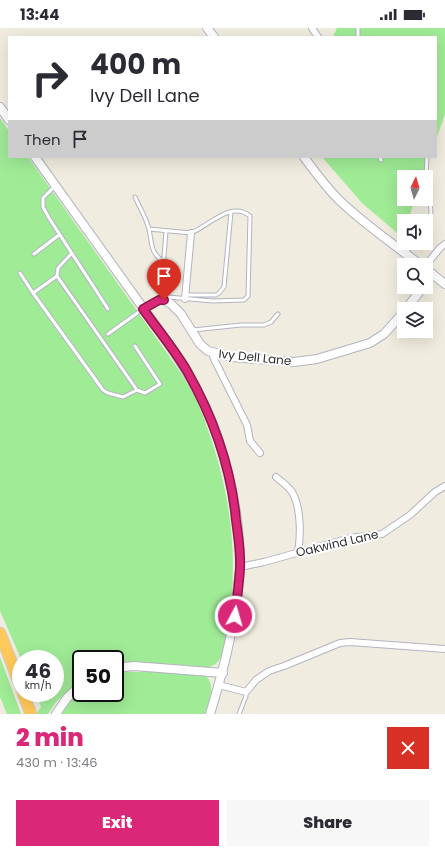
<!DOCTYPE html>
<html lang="en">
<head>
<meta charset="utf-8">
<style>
  :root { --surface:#fff; --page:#f7f7f7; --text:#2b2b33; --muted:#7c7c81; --accent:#db2777 }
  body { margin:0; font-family:Poppins,sans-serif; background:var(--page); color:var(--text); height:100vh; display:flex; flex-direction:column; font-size:15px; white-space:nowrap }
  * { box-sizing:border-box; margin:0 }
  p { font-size:13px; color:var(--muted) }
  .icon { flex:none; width:22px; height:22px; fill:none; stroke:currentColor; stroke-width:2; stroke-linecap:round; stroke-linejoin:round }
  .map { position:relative; height:686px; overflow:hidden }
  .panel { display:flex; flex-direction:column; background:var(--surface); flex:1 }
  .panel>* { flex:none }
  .top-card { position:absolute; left:8px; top:8px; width:429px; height:122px; border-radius:0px; box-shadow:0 4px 16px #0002; background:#fff; color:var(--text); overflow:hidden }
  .needle { width:26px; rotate:5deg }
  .fabs { position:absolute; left:397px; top:142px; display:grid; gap:8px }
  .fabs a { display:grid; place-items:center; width:36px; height:36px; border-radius:0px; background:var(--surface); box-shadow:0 4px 16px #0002; font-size:20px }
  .speed { position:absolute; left:12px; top:622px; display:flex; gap:8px; font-size:20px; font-weight:700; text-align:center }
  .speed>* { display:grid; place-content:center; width:52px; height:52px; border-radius:50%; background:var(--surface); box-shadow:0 4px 16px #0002; line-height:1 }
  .speed small { font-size:10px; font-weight:400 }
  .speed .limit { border:2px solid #111; border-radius:6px; background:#fff; color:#111 }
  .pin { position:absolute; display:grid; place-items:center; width:34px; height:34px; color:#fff; margin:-41px -17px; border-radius:50% 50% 50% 0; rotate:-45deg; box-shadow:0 0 4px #0007 }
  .pin .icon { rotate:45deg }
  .me { position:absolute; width:44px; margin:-22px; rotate:6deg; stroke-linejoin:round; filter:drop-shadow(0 0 3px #0008) }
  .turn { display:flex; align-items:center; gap:14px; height:84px; padding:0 16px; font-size:18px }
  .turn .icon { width:52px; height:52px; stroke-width:2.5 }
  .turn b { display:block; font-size:28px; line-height:34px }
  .then { display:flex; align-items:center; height:38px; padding:0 16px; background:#0003; gap:8px; font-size:15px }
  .round { display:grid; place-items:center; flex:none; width:42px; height:42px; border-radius:0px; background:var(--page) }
  .head { display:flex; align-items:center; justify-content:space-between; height:68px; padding:0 16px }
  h1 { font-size:24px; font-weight:800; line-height:30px; color:var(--accent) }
  .button { display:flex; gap:8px; margin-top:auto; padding:8px 16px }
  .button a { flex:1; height:46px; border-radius:0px; background:var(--accent); color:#fff; font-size:16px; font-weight:800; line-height:46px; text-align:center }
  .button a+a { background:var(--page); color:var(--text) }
  .status { display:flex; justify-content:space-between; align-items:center; height:28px; padding:0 20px; background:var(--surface); direction:ltr }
  .status svg { height:11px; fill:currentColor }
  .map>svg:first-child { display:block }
</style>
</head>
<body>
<div class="status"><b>13:44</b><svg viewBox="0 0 49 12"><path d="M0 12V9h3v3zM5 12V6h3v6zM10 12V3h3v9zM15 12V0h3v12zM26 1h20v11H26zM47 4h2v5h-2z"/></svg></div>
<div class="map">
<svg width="445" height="686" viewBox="0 0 445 686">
  <rect width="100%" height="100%" fill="#f0ecdf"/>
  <path fill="#a0eb96" d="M337,0H445V86L436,112V9H333Z
    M0,90L9,103V129H28L174,335C180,344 186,353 192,363C199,376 204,390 209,405C231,467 239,533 228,598C226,608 224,632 214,637C206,642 191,637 182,637C159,636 137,635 115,635V631H81V651L56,674L48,686H36L41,679L36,665H55V631H21L0,583Z
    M322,129H430L423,149H404V171H415L408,193H404V204L402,209L362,175Z
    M0,629L21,686H7L0,669Z
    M124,644H168L206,648C217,659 208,674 205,686H61L69,674L81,662V665H115V645Z"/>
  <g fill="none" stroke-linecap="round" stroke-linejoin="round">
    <g stroke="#b3b3c2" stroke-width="5">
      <path id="lane" d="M358,0V9
        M380,129L381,132
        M426,149L427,129
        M55,158L43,170V179L49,190L108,281
        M426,162C431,178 434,184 426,200
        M135,169C140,180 146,190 149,201C152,215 150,225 164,234
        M149,201L191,205C209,198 231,172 250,188L248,268L244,272L213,273L168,269L164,261L162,254L166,203
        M406,224L414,215
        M34,226L59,207
        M20,245L33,265L57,248L58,240L72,225
        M33,265L103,362L108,365L123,369L137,362L57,248
        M186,267H216L219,265L224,259L231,184
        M193,302L241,297H264L271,294L278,286
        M108,306L143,281
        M135,318L160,356L145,365L137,362
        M239,686L246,668V664"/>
    </g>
    <g stroke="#b3b3c2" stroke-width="8">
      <path id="street" d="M312,0L318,9
        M426,237L440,220L445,216
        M185,271L191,205
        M212,325L215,333L247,397L250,413L260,425
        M276,449C281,453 288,458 292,464C301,479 301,507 298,524
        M240,539L264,534L350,510L382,506L410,487L435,464L445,458
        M219,657L246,664L256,652L269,643L284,638L340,615L350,614L445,621"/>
    </g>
    <g stroke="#b3b3c2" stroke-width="10">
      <path id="secondary" d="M207,0L214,9
        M0,79L9,92
        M35,129L171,319C187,344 204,371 214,399C230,443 240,491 240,538C240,547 238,556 237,565C233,607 222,646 210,686
        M304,129C315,144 326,159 339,172C364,196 393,216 421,237
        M426,241L445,256
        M143,281L159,272H164L171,276L181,286L200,316L208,323L232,329L294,334L317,331L370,315L384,306L404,284
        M406,281L423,259
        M115,640L134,638L223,645
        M56,686L67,670L81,657"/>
    </g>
    <g stroke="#cdcdcd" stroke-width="13">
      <path id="highway" d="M0,605L21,659
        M23,665L31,686"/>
    </g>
    <use href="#lane" stroke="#fff" stroke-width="3"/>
    <use href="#street" stroke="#fff" stroke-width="6"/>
    <use href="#secondary" stroke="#fff" stroke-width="8"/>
    <use href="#highway" stroke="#ffc85a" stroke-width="11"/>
  </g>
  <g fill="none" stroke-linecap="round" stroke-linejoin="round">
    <g stroke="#8e194d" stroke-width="10">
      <path id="route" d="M164,272H159L143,281C158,302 174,321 187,343C213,389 231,439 236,492C238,508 241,524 240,540C239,556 237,572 235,588"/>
    </g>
    <use href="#route" stroke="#db2777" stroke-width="7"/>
  </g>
  <g text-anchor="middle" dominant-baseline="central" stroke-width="4" stroke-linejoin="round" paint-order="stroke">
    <g font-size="12" fill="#2d2d2d" stroke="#fff">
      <text transform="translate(255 329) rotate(6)">Ivy Dell Lane</text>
      <text transform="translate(337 515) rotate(-13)">Oakwind Lane</text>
    </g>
  </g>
</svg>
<div class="fabs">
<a><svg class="needle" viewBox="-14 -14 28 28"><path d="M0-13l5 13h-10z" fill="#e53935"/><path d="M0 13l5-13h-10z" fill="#7c7c81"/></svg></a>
<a><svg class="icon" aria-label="sound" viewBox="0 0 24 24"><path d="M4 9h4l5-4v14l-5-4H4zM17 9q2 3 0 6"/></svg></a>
<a><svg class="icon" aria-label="search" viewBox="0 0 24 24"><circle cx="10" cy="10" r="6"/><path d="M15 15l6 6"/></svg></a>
<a><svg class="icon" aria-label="layers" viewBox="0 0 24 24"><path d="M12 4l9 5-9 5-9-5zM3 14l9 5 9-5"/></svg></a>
</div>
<div class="speed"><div>46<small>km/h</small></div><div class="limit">50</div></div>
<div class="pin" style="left:164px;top:272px;background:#d93025"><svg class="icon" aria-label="arrive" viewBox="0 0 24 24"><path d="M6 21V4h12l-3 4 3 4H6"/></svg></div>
<svg class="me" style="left:235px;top:588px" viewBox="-20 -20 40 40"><circle r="17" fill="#db2777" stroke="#fff" stroke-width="3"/><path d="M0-11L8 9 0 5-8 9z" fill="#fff"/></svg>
<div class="top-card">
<div class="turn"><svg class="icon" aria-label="right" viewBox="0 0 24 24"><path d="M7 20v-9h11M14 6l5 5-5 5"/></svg><div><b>400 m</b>Ivy Dell Lane</div></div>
<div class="then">Then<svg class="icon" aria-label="arrive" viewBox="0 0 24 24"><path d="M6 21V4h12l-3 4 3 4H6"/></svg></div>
</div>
</div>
<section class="panel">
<div class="head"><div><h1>2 min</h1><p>430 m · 13:46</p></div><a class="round" style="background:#d93025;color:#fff"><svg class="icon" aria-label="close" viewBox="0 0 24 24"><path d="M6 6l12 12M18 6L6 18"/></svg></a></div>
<div class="button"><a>Exit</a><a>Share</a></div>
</section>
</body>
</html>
